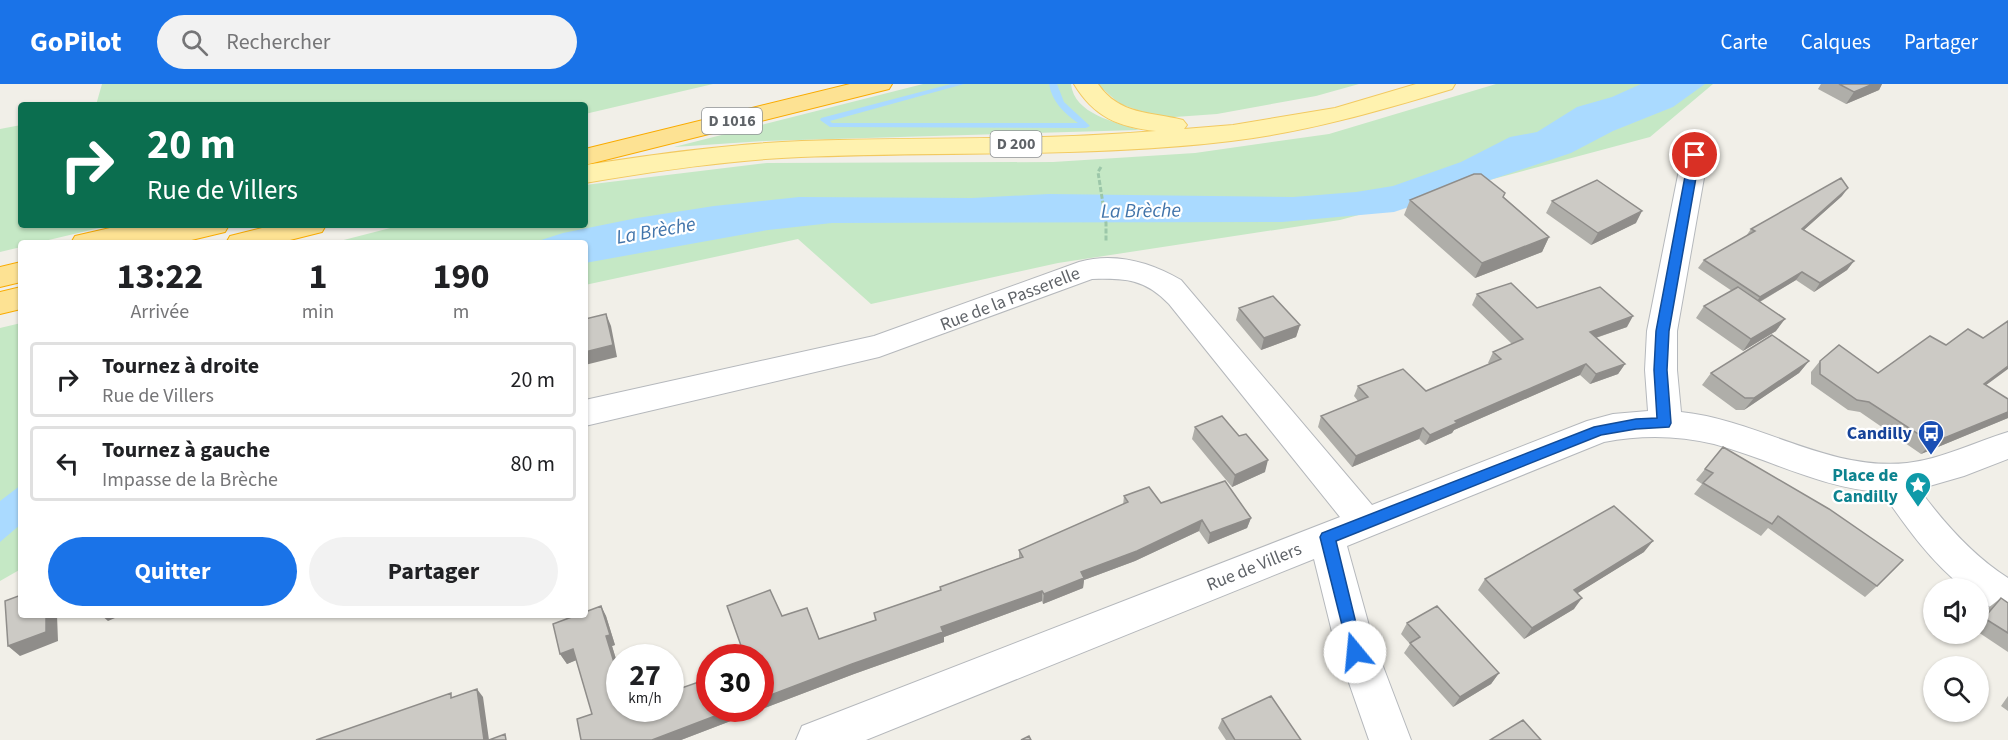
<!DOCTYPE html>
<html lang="fr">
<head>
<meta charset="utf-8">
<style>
  :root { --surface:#fff; --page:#f2f2f2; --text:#202124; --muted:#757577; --line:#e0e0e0; --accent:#1a73e8 }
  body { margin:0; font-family:"Source Sans 3",sans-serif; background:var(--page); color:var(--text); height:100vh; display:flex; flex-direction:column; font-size:22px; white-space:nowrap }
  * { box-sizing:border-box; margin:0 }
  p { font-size:20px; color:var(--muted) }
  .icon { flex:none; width:33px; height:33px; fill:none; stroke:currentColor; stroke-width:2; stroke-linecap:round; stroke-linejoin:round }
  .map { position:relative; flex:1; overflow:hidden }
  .panel { position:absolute; left:18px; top:156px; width:570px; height:378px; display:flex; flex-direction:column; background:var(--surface); border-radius:6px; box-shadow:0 2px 4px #0004 }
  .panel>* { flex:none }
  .top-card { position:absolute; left:18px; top:18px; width:570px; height:126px; border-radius:6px; box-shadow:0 2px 4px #0004; background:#0b6e4f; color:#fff; overflow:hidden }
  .buttons { position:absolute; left:1923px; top:494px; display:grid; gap:12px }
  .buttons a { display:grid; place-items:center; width:66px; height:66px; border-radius:50%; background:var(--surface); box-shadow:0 2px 4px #0004; font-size:30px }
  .speed { position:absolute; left:606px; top:560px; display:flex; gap:12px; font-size:30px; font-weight:700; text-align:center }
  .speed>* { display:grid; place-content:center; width:78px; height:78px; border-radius:50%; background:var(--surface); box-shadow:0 2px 4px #0004; line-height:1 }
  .speed small { font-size:15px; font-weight:400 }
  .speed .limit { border:9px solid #d22; background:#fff; color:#111 }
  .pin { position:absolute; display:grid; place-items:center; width:51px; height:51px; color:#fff; margin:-26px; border:3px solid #fff; border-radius:50%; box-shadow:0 2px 6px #0007 }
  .me { position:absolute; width:66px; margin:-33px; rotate:343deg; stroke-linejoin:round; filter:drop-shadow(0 0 4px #0008) }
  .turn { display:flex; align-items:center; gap:21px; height:126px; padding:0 30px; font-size:27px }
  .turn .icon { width:78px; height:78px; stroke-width:2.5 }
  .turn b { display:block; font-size:42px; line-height:51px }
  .eta { display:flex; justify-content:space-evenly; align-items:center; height:102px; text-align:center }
  .eta b { font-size:36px; font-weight:700; line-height:42px }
  .action { display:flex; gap:12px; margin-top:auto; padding:12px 30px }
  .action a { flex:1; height:69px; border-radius:36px; background:var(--accent); color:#fff; font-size:24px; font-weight:700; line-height:69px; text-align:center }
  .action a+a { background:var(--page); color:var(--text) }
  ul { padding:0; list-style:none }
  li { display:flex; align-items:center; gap:18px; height:75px; margin:0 12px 9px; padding:0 18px; border:3px solid var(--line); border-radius:6px }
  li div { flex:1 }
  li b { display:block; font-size:22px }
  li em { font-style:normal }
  header { display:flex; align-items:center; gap:36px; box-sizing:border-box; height:84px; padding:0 30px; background:var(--accent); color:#fff }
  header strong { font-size:28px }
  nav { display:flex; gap:33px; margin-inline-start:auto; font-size:21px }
  .search { width:420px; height:54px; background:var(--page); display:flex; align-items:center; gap:15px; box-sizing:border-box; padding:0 21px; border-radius:33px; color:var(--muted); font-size:22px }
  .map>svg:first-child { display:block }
</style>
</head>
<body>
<header>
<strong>GoPilot</strong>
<div class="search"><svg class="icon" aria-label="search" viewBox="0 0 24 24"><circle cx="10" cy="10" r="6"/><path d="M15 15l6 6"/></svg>Rechercher</div>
<nav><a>Carte</a><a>Calques</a><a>Partager</a></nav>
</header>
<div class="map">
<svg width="2008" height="656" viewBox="0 0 2008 656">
  <rect width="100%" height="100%" fill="#f1efe8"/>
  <path fill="#c5e8c5" d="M102,0H713L585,30V21H96Z
    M923,0H1071C1074,30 1115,38 1139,46L765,57L674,63Z
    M1097,0H1359L1316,12L1217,30L1161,34L1120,20Z
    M1496,0H1713L1650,53L1340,136L1058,179L871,220L798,155L585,201V159H332L402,141H585V101L767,79L1053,78L1195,69L1329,50Z
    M21,41V141H112L36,159H21V163L0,168V45Z
    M21,239V485L0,497V244Z"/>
  <path fill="#aadaff" d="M1641,0H1705L1673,23L1613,47L1571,69L1394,128L1282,138L832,139L768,146L585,179V159H532L563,149L637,134L714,122L799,113L972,114L1049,110L1293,113L1356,108L1393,102L1461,78L1510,53L1537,48L1577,23L1612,13Z
    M21,401V440L0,458V417Z"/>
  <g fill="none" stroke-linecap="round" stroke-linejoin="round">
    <path fill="#aadaff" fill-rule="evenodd" d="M951,0H964L830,37L832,39H1078C1064,29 1052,18 1049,0H1057L1064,18L1090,42L1086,44L830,43L820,36L821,34Z"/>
    <g stroke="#b5b8bc" stroke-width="2">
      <path id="minor" d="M1695,63L1704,65L1708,71L1677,247V286L1681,328C1759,336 1827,387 1907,379C1942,375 1975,358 2008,348V375L1964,392L1919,405C1944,439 1972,471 2008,494V530L1995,526L1978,515V504H1964C1931,478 1906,443 1882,408C1823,405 1770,375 1714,360C1677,351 1640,351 1604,358L1347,462L1373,556L1411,656H1369L1334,556L1314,475L866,656H796L802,642L1340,433L1169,220C1145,195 1125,194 1092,195L879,273L585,342V316L874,252L1079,178C1114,168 1150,178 1181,196L1372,421L1587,337L1613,330L1648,327L1645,286L1647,247L1682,71L1686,65Z"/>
    </g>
    <g stroke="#f2c960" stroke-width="2">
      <path id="major" d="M1074,0H1098C1119,31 1151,28 1183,36L1187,41L1184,45L1233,41L1335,24L1416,0H1455L1452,5C1379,27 1307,48 1231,57C1089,74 944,67 801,73C728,76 657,87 585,99V81C657,70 729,60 802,57C920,53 1038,57 1156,47C1118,43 1094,33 1074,0Z"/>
    </g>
    <g stroke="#f9ab00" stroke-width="2">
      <path id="highway" d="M850,0H892L889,5L585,81V65Z
        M123,141H229L225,148L179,159H71L75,152Z
        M274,141H326L322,148L278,159H226L230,152Z
        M21,178V198L0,203V183Z
        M21,203V225L0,230V208Z"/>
    </g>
    <path stroke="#9cc7a9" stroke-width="3" stroke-dasharray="5 2" stroke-linecap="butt" d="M1101,83L1098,88L1106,139V158"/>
    <use href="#minor" fill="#fff" fill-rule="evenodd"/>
    <use href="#major" fill="#fff2af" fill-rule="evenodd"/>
    <use href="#highway" fill="#fde293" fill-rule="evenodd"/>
  </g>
  <path fill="#afaea9" d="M1821,0H1882L1879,6L1846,20L1818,5Z
    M1842,112L1804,146L1854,177L1847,186L1814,208L1796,196L1760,218L1776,247L1743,267L1696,234L1704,222L1732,207L1698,184L1704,176L1746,152L1751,145Z
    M1504,113L1549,153L1542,168L1475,194L1404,131L1410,116Z
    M1552,117L1636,139L1591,161L1546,129Z
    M1477,210L1627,243L1596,254L1625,280L1618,290L1590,300L1580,291L1454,346L1452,349L1425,361L1419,355L1352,383L1318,343L1321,332L1358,317L1354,312L1358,302L1426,307L1490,280L1488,279L1493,268L1512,260L1472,221Z
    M1239,224L1300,241L1296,253L1261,266L1236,236Z
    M1983,254L1986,301L2008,315V334L1921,370L1860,328L1848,326L1811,300V288L1820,277L1878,289L1946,261Z
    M1809,277L1799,289L1744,326H1736L1702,301L1711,289Z
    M1195,343L1265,388L1232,403L1192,355Z
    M1723,363L1877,502L1865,513L1768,444L1761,452L1694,410L1702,400L1696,396Z
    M1225,397L1251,434L1247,444L1208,460L1199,447L1135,477L1084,496L1083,504L1043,520L1042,517L944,553V558L854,590L681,656H581L577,635L592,630L576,576L567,580L560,570L553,540L577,531H585V528L601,522L606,532L615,561L612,562L620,588V624H670V608L710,594V624H760V573H745L727,522L770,506L782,532L807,524L819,555L875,536L874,529L941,506L940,503L1019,474V466L1123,421L1124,412L1149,403L1161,419Z
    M1644,468L1577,509L1574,525L1524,555L1478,506L1485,495Z
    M2001,514L2008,519V568L1978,548V535L1988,524Z
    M1407,539L1499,589L1491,600L1453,623L1404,569L1410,560L1401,550Z
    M2008,612V627L2001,622Z
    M1222,635L1301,656H1226L1218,644Z"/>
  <path fill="#8f8d8a" d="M1873,0H1882L1879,6L1846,20L1854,8Z
    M1848,104L1842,112L1796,153L1802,145Z
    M1642,127L1636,139L1591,161L1598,149Z
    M1549,153L1542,168L1475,194L1482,179Z
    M1854,177L1847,186L1814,208L1820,199Z
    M1802,188L1796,196L1754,221L1760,213Z
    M606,230L611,242L617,273L585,281V268Z
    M1633,232L1627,243L1583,258L1590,248Z
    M1785,235L1776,247L1743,267L1751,255Z
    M1300,241L1296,253L1261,266L1264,254Z
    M1809,277L1799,289L1744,326L1754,314Z
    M1586,280L1580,291L1454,346L1452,349L1425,361L1430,351L1455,337Z
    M1625,280L1618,290L1590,300L1596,290Z
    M2008,282V285L1974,310L1984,300Z
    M2008,328V334L1921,370L1932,359Z
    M1423,344L1419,355L1352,383L1356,372Z
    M1268,376L1265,388L1232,403L1235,391Z
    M1251,434L1247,444L1208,460L1210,449Z
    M1202,436L1199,447L1135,477L1084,496L1083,504L1043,520L1044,510L1081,488Z
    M1653,457L1644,468L1565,517L1574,506Z
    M1042,507V517L944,553V558L854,590L681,656H652L736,624H760V615L941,543Z
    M1582,514L1574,525L1524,555L1532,544Z
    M601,522L606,532L615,561L612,562L620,588V598L606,552Z
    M46,531H57L58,557L20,572L8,562Z
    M101,531H122L108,537Z
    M573,565L579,575L567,580L560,570Z
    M1499,589L1491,600L1453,623L1460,613Z
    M477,605L483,613L489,656H484Z"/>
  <path fill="#cccac5" stroke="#8f8d8a" stroke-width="1.5" d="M1839,0H1873L1854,8Z
    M1474,90H1481L1505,109L1503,113L1549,153L1482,179L1410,116Z
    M1841,94L1848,104L1802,145L1854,177L1820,199L1802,188L1760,213L1704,176L1755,147L1751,145Z
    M1597,96L1642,127L1598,149L1552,117Z
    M1511,199L1537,224L1600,203L1633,232L1590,248L1625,280L1596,290L1586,280L1455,337L1457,339L1430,351L1423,344L1356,372L1321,332L1368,313L1358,302L1403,285L1426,307L1501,275L1493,268L1523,255L1477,210Z
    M1738,203L1785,235L1751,255L1704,222Z
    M1273,212L1300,241L1264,254L1239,224Z
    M606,230L613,261L585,268V235Z
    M2008,237V282L1984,300L2008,315V328L1932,359L1869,318L1857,316L1820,290V277L1839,261L1878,289L1930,252L1946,261L1968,245L1983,254Z
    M1772,251L1809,277L1754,314H1745L1711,289Z
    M1222,332L1239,352L1246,350L1268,376L1235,391L1195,343Z
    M1723,363L1829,425L1903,476L1877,502L1778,432L1772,440L1703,399L1713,389L1705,385Z
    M1225,397L1251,434L1210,449L1202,436L1137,467L1081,488L1084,494L1044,510L1042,507L941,543L943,548L852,580L760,615V573H745L727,522L770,506L782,532L807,524L819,555L876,536L874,529L941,506L940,503L1023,473L1019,466L1128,418L1124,412L1149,403L1161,419Z
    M1614,422L1653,457L1574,506L1582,514L1532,544L1485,495Z
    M21,511V531H46V548L8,562L5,517Z
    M2001,514L2008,519V549L1984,534Z
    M601,522L610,551L606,552L620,598V624H670V608L710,594V624H736L652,656H581L577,635L592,630L573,565L560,570L553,540L577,531H585V528Z
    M1437,522L1499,589L1460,613L1410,559L1420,553L1407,539Z
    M477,605L484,656H316L451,609V614Z
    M1271,612L1301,656H1235L1222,635Z
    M1523,636L1541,656H1490Z
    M505,650L506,656H489Z
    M1029,652L1031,656H1021Z"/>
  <path fill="#1a73e8" stroke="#114b97" stroke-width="1.5" d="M1695,68L1700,71L1669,247L1667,286L1671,339L1669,343L1636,345L1601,351L1336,457L1363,568L1361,573L1355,575L1350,573L1320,453L1322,449L1594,343L1636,335L1657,334L1654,286L1656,247L1689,71Z"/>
  <defs>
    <g id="bus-pin" transform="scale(1.35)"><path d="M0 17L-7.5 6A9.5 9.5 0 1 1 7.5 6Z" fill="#1a4fb4" stroke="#fff"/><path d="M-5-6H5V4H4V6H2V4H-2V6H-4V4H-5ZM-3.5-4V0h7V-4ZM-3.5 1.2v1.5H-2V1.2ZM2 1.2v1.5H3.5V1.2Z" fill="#fff"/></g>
    <g id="sight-pin" transform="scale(1.35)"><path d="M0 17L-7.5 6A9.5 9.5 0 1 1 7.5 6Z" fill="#0f9aa8" stroke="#fff"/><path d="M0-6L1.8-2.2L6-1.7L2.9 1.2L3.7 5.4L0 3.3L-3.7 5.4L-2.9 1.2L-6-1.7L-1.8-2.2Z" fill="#fff"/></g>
  </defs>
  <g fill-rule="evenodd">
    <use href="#bus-pin" x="1931" y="349"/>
    <use href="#sight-pin" x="1918" y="401"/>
  </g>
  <g text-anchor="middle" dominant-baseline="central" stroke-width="4.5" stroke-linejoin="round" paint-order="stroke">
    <g fill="#fff" stroke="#8f9295" stroke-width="1.5">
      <rect x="702" y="24" width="60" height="26" rx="4.5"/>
      <rect x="990.5" y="47" width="51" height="26" rx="4.5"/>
    </g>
    <g font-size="16" font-weight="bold" fill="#5f6368">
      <text x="732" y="37">D 1016</text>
      <text x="1016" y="60">D 200</text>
    </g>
    <g font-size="18" fill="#5f6368" stroke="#fff">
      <text transform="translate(1010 215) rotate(-21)">Rue de la Passerelle</text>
      <text transform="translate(1254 483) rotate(-22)">Rue de Villers</text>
    </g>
    <g font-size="18" font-weight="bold" fill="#164399" stroke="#fff" text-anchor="end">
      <text x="1912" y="349">Candilly</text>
    </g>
    <g font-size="18" font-weight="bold" fill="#0d838f" stroke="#fff" text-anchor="end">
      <text x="1898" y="391">Place de<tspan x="1898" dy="21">Candilly</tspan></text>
    </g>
    <g font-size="20" font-style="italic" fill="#4174aa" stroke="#fff">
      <text transform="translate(1141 127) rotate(-1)">La Brèche</text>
      <text transform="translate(656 147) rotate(-10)">La Brèche</text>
    </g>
  </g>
</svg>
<div class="buttons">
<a><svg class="icon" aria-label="sound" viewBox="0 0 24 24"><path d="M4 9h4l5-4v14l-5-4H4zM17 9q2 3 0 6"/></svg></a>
<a><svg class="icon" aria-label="search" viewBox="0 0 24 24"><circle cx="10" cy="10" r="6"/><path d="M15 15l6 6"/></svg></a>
</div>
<div class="speed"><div>27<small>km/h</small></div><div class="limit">30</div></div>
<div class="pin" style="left:1695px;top:71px;background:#d93025"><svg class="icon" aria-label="arrive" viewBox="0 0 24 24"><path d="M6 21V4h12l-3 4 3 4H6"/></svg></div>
<svg class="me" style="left:1355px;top:568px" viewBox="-20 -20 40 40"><circle r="19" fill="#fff"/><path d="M0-13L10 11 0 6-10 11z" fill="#1a73e8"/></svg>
<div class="top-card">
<div class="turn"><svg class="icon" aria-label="right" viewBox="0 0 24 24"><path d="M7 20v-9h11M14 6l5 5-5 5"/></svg><div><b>20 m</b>Rue de Villers</div></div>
</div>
<section class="panel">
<div class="eta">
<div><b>13:22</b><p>Arrivée</p></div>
<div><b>1</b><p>min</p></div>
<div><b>190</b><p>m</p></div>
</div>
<ul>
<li><svg class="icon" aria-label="right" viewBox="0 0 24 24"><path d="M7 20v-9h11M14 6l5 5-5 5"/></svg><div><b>Tournez à droite</b><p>Rue de Villers</p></div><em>20 m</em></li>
<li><svg class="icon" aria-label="left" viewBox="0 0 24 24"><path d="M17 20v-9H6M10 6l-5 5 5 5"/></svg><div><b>Tournez à gauche</b><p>Impasse de la Brèche</p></div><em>80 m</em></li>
</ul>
<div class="action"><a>Quitter</a><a>Partager</a></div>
</section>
</div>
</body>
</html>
